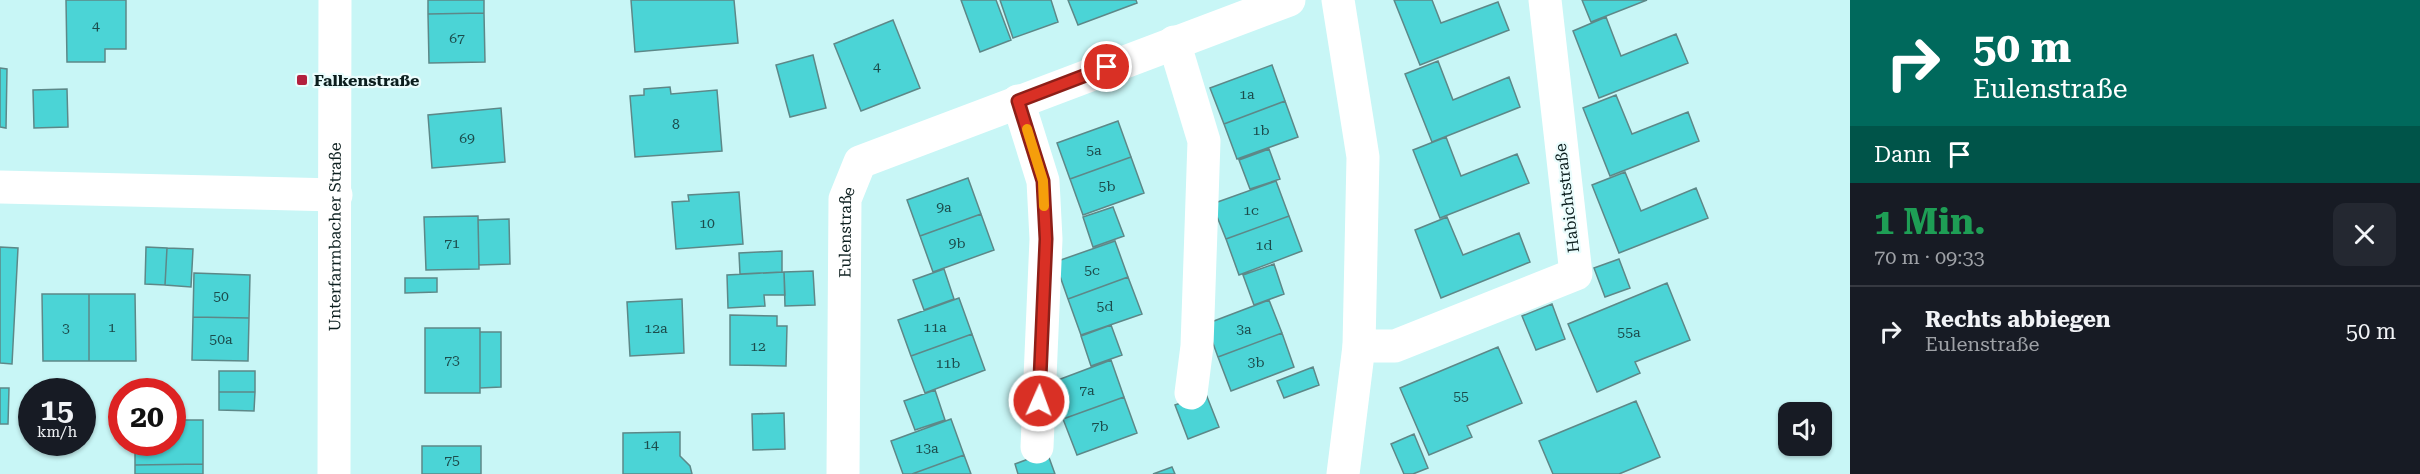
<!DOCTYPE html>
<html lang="de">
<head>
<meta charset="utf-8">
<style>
  :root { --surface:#171b24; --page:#242831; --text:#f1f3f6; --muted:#9ea1a6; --line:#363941 }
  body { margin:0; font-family:"Roboto Serif",serif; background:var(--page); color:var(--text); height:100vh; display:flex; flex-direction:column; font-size:22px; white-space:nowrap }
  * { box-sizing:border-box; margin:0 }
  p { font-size:20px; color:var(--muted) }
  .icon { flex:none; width:33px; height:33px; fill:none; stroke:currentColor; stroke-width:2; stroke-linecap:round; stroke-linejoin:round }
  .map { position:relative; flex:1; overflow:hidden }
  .panel { display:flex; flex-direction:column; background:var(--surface); width:570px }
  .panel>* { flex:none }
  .hud { background:#00695c; color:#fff; overflow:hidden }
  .buttons { position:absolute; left:1778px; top:402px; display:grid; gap:12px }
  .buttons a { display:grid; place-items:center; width:54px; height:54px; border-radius:12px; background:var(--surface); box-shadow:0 2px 4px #0004; font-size:30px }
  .speed { position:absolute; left:18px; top:378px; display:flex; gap:12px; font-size:30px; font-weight:700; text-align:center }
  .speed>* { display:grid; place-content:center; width:78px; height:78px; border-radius:50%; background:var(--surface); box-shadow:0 2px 4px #0004; line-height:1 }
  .speed small { font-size:15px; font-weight:400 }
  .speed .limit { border:9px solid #d22; background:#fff; color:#111 }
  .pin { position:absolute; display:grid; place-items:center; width:51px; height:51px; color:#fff; margin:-26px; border:3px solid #fff; border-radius:50%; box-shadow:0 2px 6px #0007 }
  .me { position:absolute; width:66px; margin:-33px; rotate:2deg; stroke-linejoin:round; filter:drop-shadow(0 0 4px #0008) }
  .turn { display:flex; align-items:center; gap:21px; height:126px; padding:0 24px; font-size:27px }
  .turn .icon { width:78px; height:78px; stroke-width:2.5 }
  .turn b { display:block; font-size:42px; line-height:51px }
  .then { display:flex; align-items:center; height:57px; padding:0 24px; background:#0003; gap:12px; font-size:22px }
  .round { display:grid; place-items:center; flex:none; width:63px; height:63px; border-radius:12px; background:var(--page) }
  .head { display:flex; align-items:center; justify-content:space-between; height:102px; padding:0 24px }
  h1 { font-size:36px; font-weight:700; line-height:45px; color:#1e9e55 }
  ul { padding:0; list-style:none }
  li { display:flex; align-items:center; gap:18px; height:90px; padding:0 24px; border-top:2px solid var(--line) }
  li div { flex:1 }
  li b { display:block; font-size:22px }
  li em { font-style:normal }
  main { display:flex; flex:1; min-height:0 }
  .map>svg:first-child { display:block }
</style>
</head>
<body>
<main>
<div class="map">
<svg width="1850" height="474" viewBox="0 0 1850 474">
  <rect width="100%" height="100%" fill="#c8f6f6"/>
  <path fill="#4bd4d6" stroke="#5d8888" stroke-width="1.5" d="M66,0H126V49H105V62H67Z
    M428,0H484V13L428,14Z
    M631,0H734L738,43L635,52Z
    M961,0H996L1011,40L980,52Z
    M1000,0H1051L1058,22L1013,38Z
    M1068,0H1136L1137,3L1078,25Z
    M1394,0H1432L1441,23L1498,2L1509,30L1420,65Z
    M1582,0H1647L1591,22Z
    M484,13L485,62L429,63L428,14Z
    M1606,17L1621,56L1676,34L1688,63L1599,98L1573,31Z
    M893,20L920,88L861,111L834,44Z
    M813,55L826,108L790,117L776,65Z
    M1438,61L1453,100L1509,77L1520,107L1432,142L1405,74Z
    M1272,65L1285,101L1224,124L1210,88Z
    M0,68L7,69L6,128L0,127Z
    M670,87L671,94L717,90L722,151L635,157L630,96L644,95V89Z
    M67,89L68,127L34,128L33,90Z
    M1616,95L1632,134L1688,112L1699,141L1610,176L1583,108Z
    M1285,101L1298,137L1237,159L1224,124Z
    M501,108L505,162L432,168L428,115Z
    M1118,121L1131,157L1070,179L1057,143Z
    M1446,137L1461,176L1517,154L1529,183L1440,218L1413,150Z
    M1269,149L1280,179L1250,189L1239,160Z
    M1131,157L1144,193L1083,215L1070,179Z
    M1625,172L1641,211L1696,188L1708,218L1619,253L1592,185Z
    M968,178L981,214L920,236L907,200Z
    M1276,181L1289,216L1226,239L1212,204Z
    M739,192L743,244L676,249L672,202L689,201L688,195Z
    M1113,207L1124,236L1093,247L1083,217Z
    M981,214L994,250L933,272L920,236Z
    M478,216L479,269L426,270L424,217Z
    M1289,216L1302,251L1239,275L1226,239Z
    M1447,217L1463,255L1519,233L1530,262L1441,298L1415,230Z
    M509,219L510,264L479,265L478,220Z
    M1115,241L1128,277L1068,299L1055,262Z
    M0,247L18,248L12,364L0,363Z
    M146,247L167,248L165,285L145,284Z
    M167,248L193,249L191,287L165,285Z
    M782,251V272L740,274L739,253Z
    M1619,259L1630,288L1605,297L1594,268Z
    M1274,264L1284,294L1254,305L1243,275Z
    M944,269L954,299L924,310L913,280Z
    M813,271L815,305L785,306L784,272Z
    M784,272L785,295H764L765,306L728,308L727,275Z
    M194,273L250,275L249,318L193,317Z
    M1128,277L1142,314L1081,335L1068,299Z
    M405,278H437V292L405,293Z
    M1667,283L1690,340L1635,362L1640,373L1597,392L1568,324Z
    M42,294H89V361H43Z
    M89,294H135L136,361H89Z
    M959,298L972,334L911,356L898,320Z
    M682,299L684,353L630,356L627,302Z
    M1269,300L1282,333L1218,357L1206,324Z
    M1552,304L1565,339L1536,350L1522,316Z
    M730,315L777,316V326H787L786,366L730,365Z
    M193,317L249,318L248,361L192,360Z
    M1111,325L1122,355L1091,366L1081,336Z
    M425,328H480V393H425Z
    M480,332H501V387L480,388Z
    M1282,333L1294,367L1231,391L1218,357Z
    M972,334L985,370L925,393L911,356Z
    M1498,347L1522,403L1467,426L1472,437L1429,455L1400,388Z
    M1111,360L1124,397L1063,419L1050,383Z
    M1313,367L1319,385L1284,398L1277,381Z
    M219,371H255V392H219Z
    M0,388H9L8,424H0Z
    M935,390L945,420L915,430L904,401Z
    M219,392H255L254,411L219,410Z
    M1206,394L1219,427L1188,439L1175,405Z
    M1124,397L1137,433L1077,455L1063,419Z
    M1636,401L1660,457L1619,474H1553L1539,441Z
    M784,413L785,449L753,450L752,414Z
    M951,419L964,455L912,474H903L891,441Z
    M172,420H203V464L135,465V442H172Z
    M680,432V456L690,466L692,474H623V433Z
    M1414,434L1428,468L1413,474H1404L1391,444Z
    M422,446H481V474H422Z
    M1047,452L1055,474H1018L1015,464Z
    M964,455L971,474H912Z
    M203,464V474H135V465Z
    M1172,467L1175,474H1153Z"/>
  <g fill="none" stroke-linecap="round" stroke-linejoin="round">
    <g stroke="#fff" stroke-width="33">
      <path d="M1338,0L1363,157L1359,346L1343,474"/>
      <path d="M1174,42L1204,141L1197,346L1191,393"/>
      <path d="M1018,101L1043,181L1046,239L1037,447"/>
      <path d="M0,187L336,195"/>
      <path d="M1359,346H1395L1576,274L1545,0"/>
      <path id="s1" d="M334,474L335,0"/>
      <path id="s2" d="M843,474L845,199L860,162L1289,0"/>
    </g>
  </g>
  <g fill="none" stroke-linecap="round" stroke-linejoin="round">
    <g stroke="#8d1f18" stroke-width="15">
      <path id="route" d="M1039,401L1046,239L1043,181L1018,101L1107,67"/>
    </g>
    <use href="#route" stroke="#d93025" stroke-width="10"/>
    <path stroke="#f59e0b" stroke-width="10" d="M1027,129L1043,181L1044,206"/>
  </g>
  <rect fill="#b3213e" stroke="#ebfdfd" stroke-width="2" x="296" y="74" width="12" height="12" rx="3"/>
  <g text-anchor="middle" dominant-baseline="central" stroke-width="4.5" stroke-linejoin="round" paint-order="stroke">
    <g font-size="14" fill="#1c4c4c">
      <text x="96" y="25">4</text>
      <text x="457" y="38">67</text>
      <text x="877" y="66">4</text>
      <text x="1247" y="94">1a</text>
      <text x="676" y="124">8</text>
      <text x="1261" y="130">1b</text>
      <text x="467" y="138">69</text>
      <text x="1094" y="150">5a</text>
      <text x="1107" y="186">5b</text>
      <text x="944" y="207">9a</text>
      <text x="1251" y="210">1c</text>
      <text x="707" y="223">10</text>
      <text x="452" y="243">71</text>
      <text x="957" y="243">9b</text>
      <text x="1264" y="245">1d</text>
      <text x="1092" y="270">5c</text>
      <text x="221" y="296">50</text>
      <text x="1105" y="306">5d</text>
      <text x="112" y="327">1</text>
      <text x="935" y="327">11a</text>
      <text x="66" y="328">3</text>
      <text x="656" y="328">12a</text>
      <text x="1244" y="329">3a</text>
      <text x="1629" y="332">55a</text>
      <text x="221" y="339">50a</text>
      <text x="758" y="346">12</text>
      <text x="452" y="360">73</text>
      <text x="1256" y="362">3b</text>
      <text x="948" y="363">11b</text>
      <text x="1087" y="390">7a</text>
      <text x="1461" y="396">55</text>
      <text x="1100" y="426">7b</text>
      <text x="651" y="444">14</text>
      <text x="927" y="448">13a</text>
      <text x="452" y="460">75</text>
    </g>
    <g font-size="16" font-weight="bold" fill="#0c1e1e" stroke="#ebfdfd" text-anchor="start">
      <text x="314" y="80">Falkenstraße</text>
    </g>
    <g font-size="16" fill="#0c1e1e" stroke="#ebfdfd">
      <text transform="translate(1567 198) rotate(-97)">Habichtstraße</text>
      <text stroke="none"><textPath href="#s2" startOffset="242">Eulenstraße</textPath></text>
      <text stroke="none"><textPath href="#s1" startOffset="237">Unterfarrnbacher Straße</textPath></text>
    </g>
  </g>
</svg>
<div class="buttons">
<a><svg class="icon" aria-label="sound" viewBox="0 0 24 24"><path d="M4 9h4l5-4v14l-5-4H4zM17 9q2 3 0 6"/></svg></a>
</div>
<div class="speed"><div>15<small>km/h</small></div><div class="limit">20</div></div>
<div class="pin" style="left:1107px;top:67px;background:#d93025"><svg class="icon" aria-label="arrive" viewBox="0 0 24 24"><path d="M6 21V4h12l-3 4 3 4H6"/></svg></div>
<svg class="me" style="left:1039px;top:401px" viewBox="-20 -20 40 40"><circle r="17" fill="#d93025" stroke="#fff" stroke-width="3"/><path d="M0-11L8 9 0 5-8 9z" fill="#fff"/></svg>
</div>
<section class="panel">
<div class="hud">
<div class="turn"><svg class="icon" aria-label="right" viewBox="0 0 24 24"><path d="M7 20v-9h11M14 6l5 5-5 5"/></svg><div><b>50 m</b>Eulenstraße</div></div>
<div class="then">Dann<svg class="icon" aria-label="arrive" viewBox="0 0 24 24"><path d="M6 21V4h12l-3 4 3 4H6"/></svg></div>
</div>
<div class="head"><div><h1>1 Min.</h1><p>70 m · 09:33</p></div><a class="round"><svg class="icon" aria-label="close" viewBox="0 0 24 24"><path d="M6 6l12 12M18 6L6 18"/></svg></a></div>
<ul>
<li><svg class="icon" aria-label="right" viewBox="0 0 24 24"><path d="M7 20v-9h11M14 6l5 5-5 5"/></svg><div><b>Rechts abbiegen</b><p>Eulenstraße</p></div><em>50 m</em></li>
</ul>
</section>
</main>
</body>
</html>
